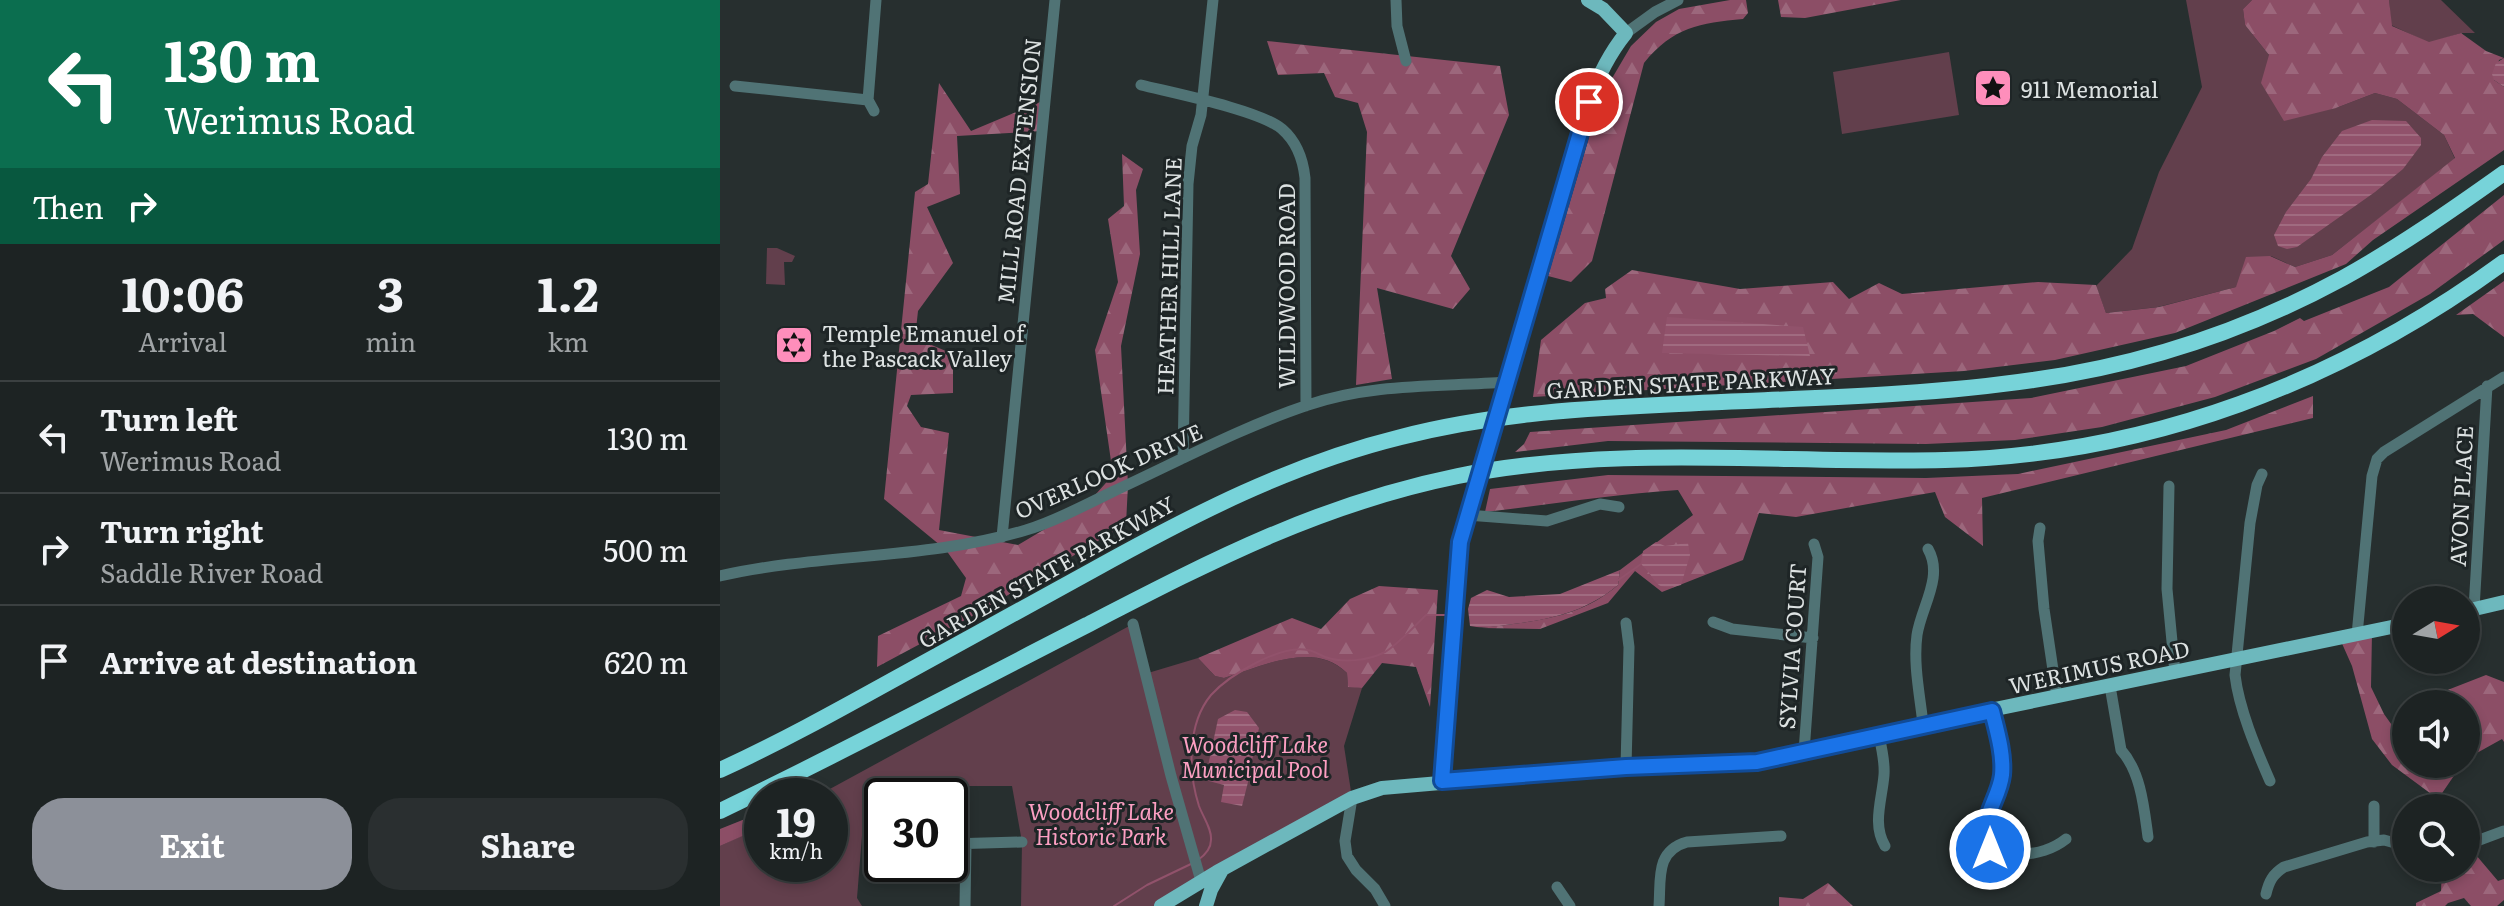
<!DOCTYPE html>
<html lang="en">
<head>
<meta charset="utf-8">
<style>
  :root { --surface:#1d2323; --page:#2a2f30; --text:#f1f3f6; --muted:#a0a4a6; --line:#3b4041; --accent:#8c9099 }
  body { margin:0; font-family:Literata,serif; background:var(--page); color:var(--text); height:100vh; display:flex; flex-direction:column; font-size:30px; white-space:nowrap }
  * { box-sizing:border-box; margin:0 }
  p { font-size:26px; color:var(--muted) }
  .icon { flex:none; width:44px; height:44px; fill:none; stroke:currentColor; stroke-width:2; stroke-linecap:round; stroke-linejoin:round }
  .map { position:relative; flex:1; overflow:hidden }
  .drawer { display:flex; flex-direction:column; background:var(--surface); width:720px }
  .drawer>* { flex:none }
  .top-card { background:#0b6e4f; color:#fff; overflow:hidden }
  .needle { width:52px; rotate:79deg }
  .fabs { position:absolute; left:1672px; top:586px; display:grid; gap:16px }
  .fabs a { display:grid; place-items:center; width:88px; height:88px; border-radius:50%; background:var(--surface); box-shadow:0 4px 12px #0003,0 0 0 2px var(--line); font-size:40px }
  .speed { position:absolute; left:24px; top:778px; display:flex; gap:16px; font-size:40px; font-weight:700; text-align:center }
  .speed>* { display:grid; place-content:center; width:104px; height:104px; border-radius:50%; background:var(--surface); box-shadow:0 4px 12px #0003,0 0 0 2px var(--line); line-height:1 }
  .speed small { font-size:20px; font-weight:400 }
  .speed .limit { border:4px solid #111; border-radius:12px; background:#fff; color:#111 }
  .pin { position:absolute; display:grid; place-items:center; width:68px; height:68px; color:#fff; margin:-34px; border:4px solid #fff; border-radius:50%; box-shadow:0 2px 8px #0007 }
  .me { position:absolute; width:88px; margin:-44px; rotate:0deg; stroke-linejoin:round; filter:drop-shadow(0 0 6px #0008) }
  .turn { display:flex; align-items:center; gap:28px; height:168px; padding:0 32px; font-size:36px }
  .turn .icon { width:104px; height:104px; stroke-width:2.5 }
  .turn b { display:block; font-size:56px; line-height:68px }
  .then { display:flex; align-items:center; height:76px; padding:0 32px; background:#0003; gap:16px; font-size:30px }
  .eta { display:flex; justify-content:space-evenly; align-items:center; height:136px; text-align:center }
  .eta b { font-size:48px; font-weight:700; line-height:56px }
  .primary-button { display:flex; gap:16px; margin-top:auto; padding:16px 32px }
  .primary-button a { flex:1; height:92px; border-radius:32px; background:var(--accent); color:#fff; font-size:32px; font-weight:700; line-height:92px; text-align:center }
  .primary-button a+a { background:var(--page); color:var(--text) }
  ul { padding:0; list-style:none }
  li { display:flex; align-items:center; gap:24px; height:112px; padding:0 32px; border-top:2px solid var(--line) }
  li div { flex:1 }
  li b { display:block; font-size:30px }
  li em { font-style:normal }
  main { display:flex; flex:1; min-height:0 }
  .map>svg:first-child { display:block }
</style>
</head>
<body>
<main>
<section class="drawer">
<div class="top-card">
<div class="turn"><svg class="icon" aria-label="left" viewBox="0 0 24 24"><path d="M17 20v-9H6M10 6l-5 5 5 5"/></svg><div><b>130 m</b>Werimus Road</div></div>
<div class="then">Then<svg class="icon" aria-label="right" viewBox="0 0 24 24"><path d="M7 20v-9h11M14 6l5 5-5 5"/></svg></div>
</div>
<div class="eta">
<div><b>10:06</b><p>Arrival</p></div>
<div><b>3</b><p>min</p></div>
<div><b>1.2</b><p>km</p></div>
</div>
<ul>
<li><svg class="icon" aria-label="left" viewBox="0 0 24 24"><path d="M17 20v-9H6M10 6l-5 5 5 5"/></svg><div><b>Turn left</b><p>Werimus Road</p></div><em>130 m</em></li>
<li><svg class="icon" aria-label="right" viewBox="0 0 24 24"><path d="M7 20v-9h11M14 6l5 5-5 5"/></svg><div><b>Turn right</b><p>Saddle River Road</p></div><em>500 m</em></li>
<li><svg class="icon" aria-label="arrive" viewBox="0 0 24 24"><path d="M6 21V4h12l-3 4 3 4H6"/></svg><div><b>Arrive at destination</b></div><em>620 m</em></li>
</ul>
<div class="primary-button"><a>Exit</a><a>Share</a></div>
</section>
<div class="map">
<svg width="1784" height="906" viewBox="0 0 1784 906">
  <defs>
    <pattern id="forest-firs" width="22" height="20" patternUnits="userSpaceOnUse" patternTransform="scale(2)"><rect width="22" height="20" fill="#8c4e66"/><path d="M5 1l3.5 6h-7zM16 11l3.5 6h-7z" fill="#9c677c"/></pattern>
    <pattern id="water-rules" width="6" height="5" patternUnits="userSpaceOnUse" patternTransform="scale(2)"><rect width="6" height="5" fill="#91526b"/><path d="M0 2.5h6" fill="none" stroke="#a06b80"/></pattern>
  </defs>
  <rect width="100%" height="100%" fill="#272f2f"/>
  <path fill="#623f4c" d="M1466,0H1532L1523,9L1525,25L1549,55L1616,108L1655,93L1677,99L1724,135L1735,159L1612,255L1575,267L1551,256L1516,287L1438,307L1386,313L1376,286L1412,249L1439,172L1482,87Z
    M1669,0H1721L1755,33H1741L1709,43L1671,25Z
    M1229,52L1239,115L1122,134L1113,72Z
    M47,248H57L75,256L72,262H64L65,285L46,284Z
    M411,625L428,673L478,658L495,676L504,678C543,666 593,640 627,673L628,686L642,688L624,746L632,798L441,906H301L302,842L292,786H146L137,898L142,906H0V846L42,826V864H110V796H97Z"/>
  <path fill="url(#forest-firs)" d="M1010,0H1026L1028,13L1023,19C980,23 953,27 924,63L872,261L851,282L828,276L881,97L911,46L936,22L959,9Z
    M1058,0H1181L1085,18L1061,17Z
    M1532,0H1669L1672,26L1709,42L1741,33L1766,51L1784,58L1779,60L1774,80L1784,87V150L1653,240L1626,264L1455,333L1335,360L1244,371L813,397L821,340L865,303L886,298L885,289L912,270L1020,289L1113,282L1129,299L1159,283L1182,294L1318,282L1376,285L1386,313L1439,307L1516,287L1526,257L1550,256L1575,267L1612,255L1735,158L1724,135L1677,99L1655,93L1616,108L1564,121L1541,83L1549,55L1525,25L1523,9Z
    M547,41L780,66L789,115L731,256L750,289L733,309L657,288L672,379L636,385L647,132L638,103L615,97L604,73L558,75Z
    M219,83L251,131L325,100L322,131L237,136L240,194L207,207L233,263L198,311L195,338L233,354V393L191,395L187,406L201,427L229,433L219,530L298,545L367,504L393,475L375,350L398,282L388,219L404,206L402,154L423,169L416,190L420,254L401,346L408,485L406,524L258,613L157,667L158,636L241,596L246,578L226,550L164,499L195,192L208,184Z
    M1784,195V240L1710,294L1596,359L1495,397L1382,427L1295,440L1206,444L888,441L795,452L804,444L810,432L1311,398L1466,366L1554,331L1580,318L1584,321L1669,287Z
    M1784,281V337L1753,314L1736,315Z
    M1593,396V418L1262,498L1263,546L1225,517L1215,492L1076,517L1039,513L1023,560L942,592L915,571L888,603L820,629L761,628C812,621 857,620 898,585L900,570L973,515L958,490C893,494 829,505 765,512L770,489L888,475L1206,478L1298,474L1506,430Z
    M659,586L718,590L710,707L696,667L662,663L642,688L628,687L627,673C594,640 543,666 504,678L495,676L478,658L572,618L601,629L630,599Z
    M1652,632L1651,687L1664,714L1686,745V764H1742L1718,799L1672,765L1652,739L1632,666L1620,639Z
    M1766,675L1784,682V742L1782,739L1746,759V704H1728L1725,691Z
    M25,819L29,833L0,846V829Z
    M1756,855L1778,881L1784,879V900L1777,906H1751L1744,898L1728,903L1725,906H1696V903L1721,891L1722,868H1746V857Z
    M1108,883L1133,906H1059V897L1083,899Z"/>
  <path fill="url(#water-rules)" d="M1784,58V87L1774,80L1772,74L1776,63Z
    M1652,120L1686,121L1701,138V145L1683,169L1655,192L1577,247L1567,249L1558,246L1554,235L1566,212L1591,179L1602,157L1622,131Z
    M947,317L1083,327L1090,356L942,353Z
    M936,542L945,546L968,543L970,555L961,585C933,592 939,581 921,564L923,551Z
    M900,570L898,585C867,611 833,619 793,624C778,626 765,629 750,626L748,609L751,598L767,590L789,597L840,594Z
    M515,710L527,712L539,728L529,774L513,769V765H510L509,773L529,778L522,806L501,802L504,785L485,780L498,719Z"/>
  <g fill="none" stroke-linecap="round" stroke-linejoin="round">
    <path stroke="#91526b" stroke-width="2" d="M897,581L921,564
      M478,860C485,855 491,849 491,840C492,829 483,817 479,806C468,772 467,724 491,695C509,675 561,644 588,650C594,651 600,655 605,657C623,663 648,661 665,652C676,646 696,625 706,615H726
      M394,906L427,885L473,863"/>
    <path stroke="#507375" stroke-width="11" d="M676,0L677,26L686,61
      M906,33L935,12L958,0
      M421,85C453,93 539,110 562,129C577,142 583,159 585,178L586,406
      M15,86L148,100L154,111
      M148,100L156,0
      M463,458L468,184L472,146L481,115L493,0
      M1542,474L1537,485L1530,523L1515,675C1519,709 1536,749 1550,781
      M1449,486L1447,589L1455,673
      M747,515L827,521L880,504L899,507
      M1320,528L1318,541L1324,609L1337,697
      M282,537L335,0
      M0,576C100,553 207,560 306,530C336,521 365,505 394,491C457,462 522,427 588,405C652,383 719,387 786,382
      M1754,609L1767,386
      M993,622L1012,629L1093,638
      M906,623L909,647L906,767
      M413,624L451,776L481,881
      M1637,635L1652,476L1657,459L1664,452L1784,377
      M1390,686L1401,750C1421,772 1424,808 1428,837
      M1272,711C1277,731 1283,752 1282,773C1280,802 1234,862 1300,855C1318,853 1332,850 1346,839
      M1203,724C1200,696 1193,664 1197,635C1201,607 1224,577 1208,549
      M1159,736C1162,749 1165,762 1164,775C1162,800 1152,824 1165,846
      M1084,752L1098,557L1094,544
      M632,798L625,841L627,856L636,870L655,889L665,906
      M1654,842V806
      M230,844L302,842
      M1746,845L1784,831
      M1262,880L1276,855
      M837,887L850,906
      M1546,894C1549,881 1553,874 1564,867L1647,842L1664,840L1686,846
      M245,906L246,844
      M939,906C941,879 935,851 967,842L1061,836"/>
    <path stroke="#6db8bd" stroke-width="14" d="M1746,611L1784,602
      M722,781L735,596L740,542L747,515L869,102C878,76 889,54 906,33L883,9L868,0
      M441,906L497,872L632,798L662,788L906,767L1056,759L1203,724L1686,624
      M486,906L491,890L502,870"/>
    <path stroke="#77d3d9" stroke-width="16" d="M0,770C59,743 115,712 171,681C238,644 306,607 373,570C472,515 571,464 681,437C766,415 852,409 939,405C1063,398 1190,398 1313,380C1421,365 1527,330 1623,278C1679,247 1732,210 1784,173
      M0,811C124,752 245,687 367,625C491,561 600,504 738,476C898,444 1063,464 1225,460C1429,455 1620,382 1784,262"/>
  </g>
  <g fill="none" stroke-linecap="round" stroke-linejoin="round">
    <g stroke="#114b97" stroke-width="20">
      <path id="route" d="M869,102L740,542L722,781L906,767L1037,762L1272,711C1277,731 1284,754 1282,775C1279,801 1256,822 1270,849"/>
    </g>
    <use href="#route" stroke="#1a73e8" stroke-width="14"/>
  </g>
  <defs>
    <g id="sight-square" transform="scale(2)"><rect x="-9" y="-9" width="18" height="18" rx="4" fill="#fe8ebb" stroke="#1e2526"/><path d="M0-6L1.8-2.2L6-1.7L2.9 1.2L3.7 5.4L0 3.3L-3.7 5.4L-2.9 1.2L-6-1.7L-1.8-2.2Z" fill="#111"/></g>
    <g id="synagogue-square" transform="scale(2)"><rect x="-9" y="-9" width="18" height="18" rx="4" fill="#fe8ebb" stroke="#1e2526"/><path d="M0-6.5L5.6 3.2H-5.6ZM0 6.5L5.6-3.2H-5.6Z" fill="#111"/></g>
  </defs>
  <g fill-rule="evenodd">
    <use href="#sight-square" x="1273" y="88"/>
    <use href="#synagogue-square" x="74" y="345"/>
  </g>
  <g text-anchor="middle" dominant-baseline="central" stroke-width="6" stroke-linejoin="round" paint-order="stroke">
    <g font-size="22" fill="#dde2e2" stroke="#1e2526" text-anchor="start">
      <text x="1301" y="88">911 Memorial</text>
      <text x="102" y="332">Temple Emanuel of<tspan x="102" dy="25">the Pascack Valley</tspan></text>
    </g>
    <g font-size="22" fill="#dde2e2" stroke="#1e2526">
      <text transform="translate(298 171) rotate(-84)">MILL ROAD EXTENSION</text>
      <text transform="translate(448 276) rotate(-88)">HEATHER HILL LANE</text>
      <text transform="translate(565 286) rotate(-90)">WILDWOOD ROAD</text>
      <text transform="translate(971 382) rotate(-3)">GARDEN STATE PARKWAY</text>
      <text transform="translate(388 470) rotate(-24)">OVERLOOK DRIVE</text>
      <text transform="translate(1740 496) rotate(-87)">AVON PLACE</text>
      <text transform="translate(326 571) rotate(-29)">GARDEN STATE PARKWAY</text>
      <text transform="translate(1071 646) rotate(-86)">SYLVIA COURT</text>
      <text transform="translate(1379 666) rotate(-12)">WERIMUS ROAD</text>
    </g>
    <g font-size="22" font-style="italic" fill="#fc9fc2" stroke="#1e2526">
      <text x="535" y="743">Woodcliff Lake<tspan x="535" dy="25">Municipal Pool</tspan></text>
      <text x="381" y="810">Woodcliff Lake<tspan x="381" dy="25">Historic Park</tspan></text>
    </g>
  </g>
</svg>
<div class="fabs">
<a><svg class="needle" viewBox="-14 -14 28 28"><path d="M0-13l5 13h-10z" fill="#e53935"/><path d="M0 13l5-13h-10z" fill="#a0a4a6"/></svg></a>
<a><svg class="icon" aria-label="sound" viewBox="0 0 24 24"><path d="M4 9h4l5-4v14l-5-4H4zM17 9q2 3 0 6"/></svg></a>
<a><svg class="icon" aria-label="search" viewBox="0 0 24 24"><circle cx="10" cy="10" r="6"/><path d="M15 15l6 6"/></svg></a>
</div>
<div class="speed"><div>19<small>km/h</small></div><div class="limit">30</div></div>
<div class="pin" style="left:869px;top:102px;background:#d93025"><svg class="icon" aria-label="arrive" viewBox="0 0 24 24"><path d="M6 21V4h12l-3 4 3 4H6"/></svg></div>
<svg class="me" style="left:1270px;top:849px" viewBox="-20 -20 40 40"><circle r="17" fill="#1a73e8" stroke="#fff" stroke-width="3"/><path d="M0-11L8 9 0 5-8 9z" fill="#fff"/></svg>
</div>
</main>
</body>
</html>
